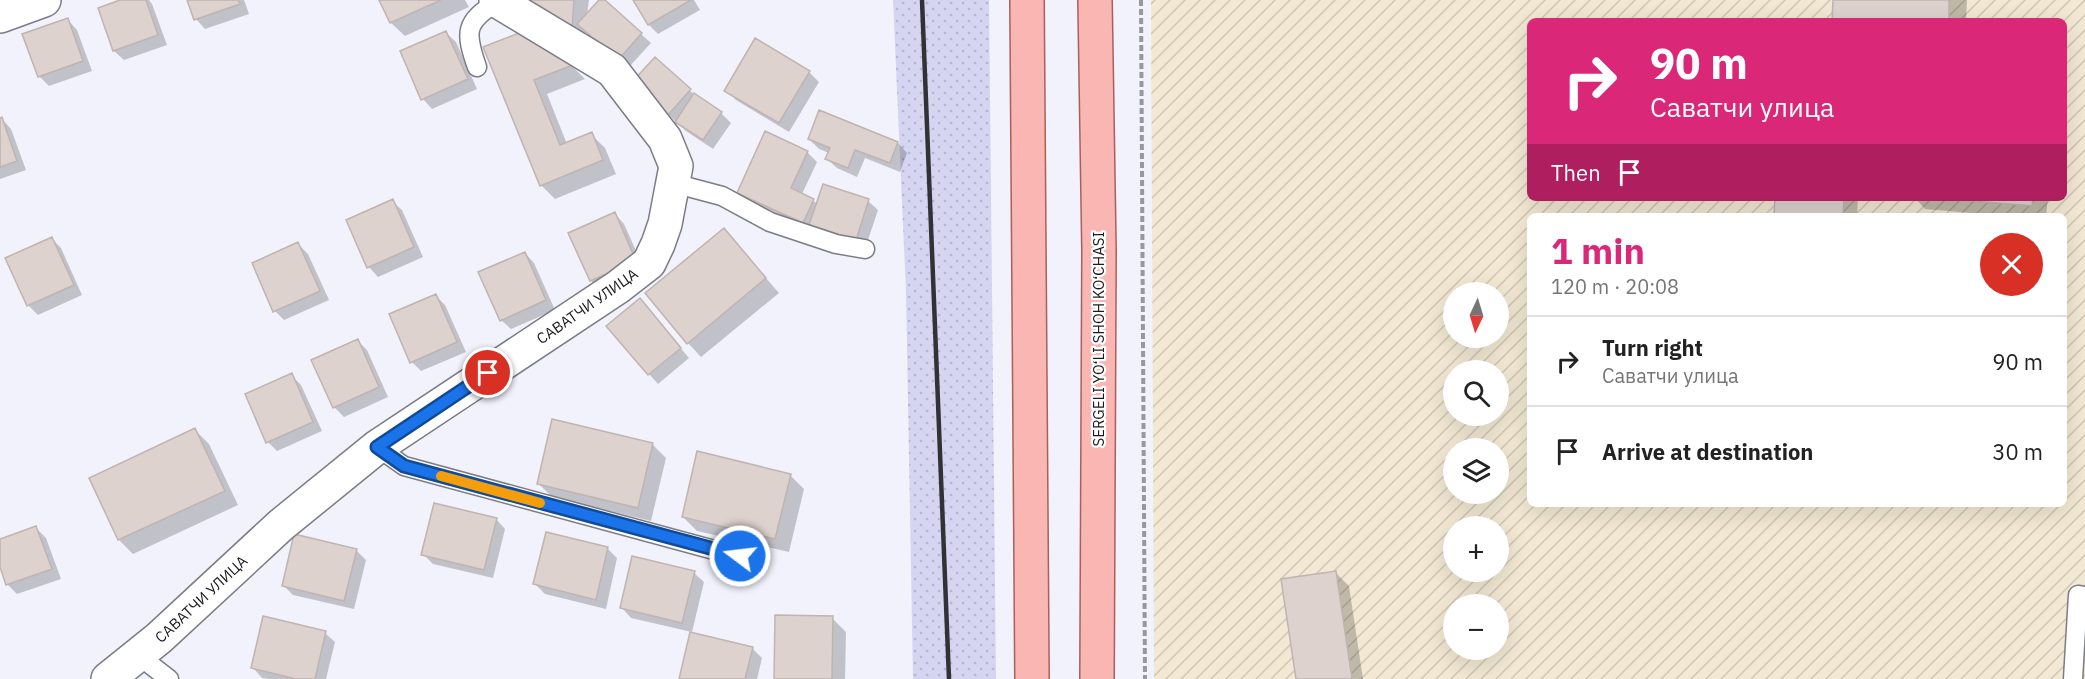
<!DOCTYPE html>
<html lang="en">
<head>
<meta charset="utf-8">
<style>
  :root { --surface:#fff; --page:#f6f6f6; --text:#222; --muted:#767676; --line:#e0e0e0; --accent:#db2777 }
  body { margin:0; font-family:"IBM Plex Sans",sans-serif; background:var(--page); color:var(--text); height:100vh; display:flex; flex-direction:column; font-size:22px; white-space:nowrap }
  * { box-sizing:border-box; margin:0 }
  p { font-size:20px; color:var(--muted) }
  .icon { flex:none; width:33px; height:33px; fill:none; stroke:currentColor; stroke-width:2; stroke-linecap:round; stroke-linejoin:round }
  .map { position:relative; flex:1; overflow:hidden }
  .details { position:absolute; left:1527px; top:213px; width:540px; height:294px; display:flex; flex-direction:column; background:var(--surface); border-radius:9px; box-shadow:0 6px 24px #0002 }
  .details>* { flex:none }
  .guide { position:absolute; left:1527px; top:18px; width:540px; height:183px; border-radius:9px; box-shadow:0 6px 24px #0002; background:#db2777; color:#fff; overflow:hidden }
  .needle { width:39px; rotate:184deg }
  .tools { position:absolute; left:1443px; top:282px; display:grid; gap:12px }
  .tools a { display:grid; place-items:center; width:66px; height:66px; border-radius:50%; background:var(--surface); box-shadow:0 6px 24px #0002; font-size:30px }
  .pin { position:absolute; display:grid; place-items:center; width:51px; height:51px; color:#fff; margin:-26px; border:3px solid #fff; border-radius:50%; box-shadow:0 2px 6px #0007 }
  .me { position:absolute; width:66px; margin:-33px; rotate:285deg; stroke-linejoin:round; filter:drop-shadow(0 0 4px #0008) }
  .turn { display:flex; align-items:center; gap:21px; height:126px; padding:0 24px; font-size:27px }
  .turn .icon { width:78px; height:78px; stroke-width:2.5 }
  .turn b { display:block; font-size:42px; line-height:51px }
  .then { display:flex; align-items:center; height:57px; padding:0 24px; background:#0003; gap:12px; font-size:22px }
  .round { display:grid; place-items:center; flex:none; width:63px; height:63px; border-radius:32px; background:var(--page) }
  .headline { display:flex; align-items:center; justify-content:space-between; height:102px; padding:0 24px }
  h1 { font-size:36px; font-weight:700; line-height:45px; color:var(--accent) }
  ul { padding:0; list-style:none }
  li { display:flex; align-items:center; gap:18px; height:90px; padding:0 24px; border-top:2px solid var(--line) }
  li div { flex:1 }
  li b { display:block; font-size:22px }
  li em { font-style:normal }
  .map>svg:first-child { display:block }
</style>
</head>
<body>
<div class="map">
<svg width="2085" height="679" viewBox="0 0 2085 679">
  <defs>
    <pattern id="industrial-furrows" width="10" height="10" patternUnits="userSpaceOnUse" patternTransform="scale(1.5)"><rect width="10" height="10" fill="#f2e8d3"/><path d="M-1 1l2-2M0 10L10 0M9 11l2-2" fill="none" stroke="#cfc6b5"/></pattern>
    <pattern id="green-dots" width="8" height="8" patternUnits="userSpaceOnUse" patternTransform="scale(1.5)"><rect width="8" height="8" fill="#d5d5f2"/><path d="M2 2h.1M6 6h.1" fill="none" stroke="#b6b6cf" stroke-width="1.8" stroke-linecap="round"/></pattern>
  </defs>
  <rect width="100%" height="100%" fill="#f1f2fc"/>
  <path fill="url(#industrial-furrows)" fill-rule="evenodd" d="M1151,0H2085V679H1154ZM1530,21H2064V198H1530ZM1530,216H2064V504H1530ZM1454,292H1498V338H1454ZM1454,370H1498V416H1454ZM1454,448H1498V494H1454ZM1454,526H1498V572H1454ZM1454,604H1498V650H1454Z"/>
  <path fill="url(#green-dots)" d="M893,0H989L996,679H913L906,291Z"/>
  <path fill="#0003" d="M125,0H149L152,4L167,45L124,60L114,51Z
    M189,0H244L249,14L205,29L196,19Z
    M381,0H465L469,7L405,36L391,23Z
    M513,0H589L587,15L603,0L651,43L628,68L586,30L585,41Z
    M634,0H694L700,10L658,34L649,25Z
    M1834,0H1967L1966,21H1834Z
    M68,20L77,30L92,71L49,86L39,76Z
    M524,32L572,66L585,79L547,94L567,144L591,134L605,148L616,174L555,199L541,185Z
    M446,33L456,42L477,89L432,109L423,99Z
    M655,59L696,96L721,113L731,123L713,149L686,131L644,92Z
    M809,72L819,82L789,132L736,100L726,91Z
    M820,112L898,143L907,153L900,172L865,158L857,177L837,168L827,159L829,153L819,149L809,139Z
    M2,119L11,129L26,170L0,179V120Z
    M807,152L817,162L802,194L818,204L868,201L878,210L865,249L813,231L749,202L739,192Z
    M1777,198H1858L1857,216H1778L1776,214Z
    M1915,198H2048L2046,216H2005L1925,209Z
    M392,201L402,210L423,257L378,277L369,267Z
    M615,214L624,224L645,271L601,290L591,281L570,234Z
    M724,230L779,293L701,357L688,343Z
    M52,239L61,248L82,295L38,315L28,305Z
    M298,244L308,254L329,300L284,320L275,311Z
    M525,253L534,263L555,310L511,329L501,320Z
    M435,295L445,305L466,352L421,371L412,362Z
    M649,310L689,358L658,384L649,374Z
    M358,341L367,350L388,397L344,417L334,407Z
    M291,375L301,385L322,431L277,451L268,442Z
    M195,430L209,444L238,505L133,554L119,540L91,479Z
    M652,444L666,458L651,521L552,497L538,483Z
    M790,475L804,489L789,552L697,531L683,517Z
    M496,519L505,529L493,578L433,564L423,554Z
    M36,528L46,538L61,579L17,594L8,585L0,563V541Z
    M547,534L608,549L617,558L606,609L545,594L535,584Z
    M356,550L366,560L354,609L293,595L283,585Z
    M1335,572L1349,586L1363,679H1297Z
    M694,573L704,582L692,632L631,618L622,608Z
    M832,618L846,632L845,679H775Z
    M325,633L335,642L326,679H269L262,678L253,668Z
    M752,648L762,658L757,679H681Z"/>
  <path fill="#ddd2cd" stroke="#bfb4af" stroke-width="1.5" d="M120,0H146L158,35L113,51L98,8Z
    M187,0H238L240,4L194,20Z
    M379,0H441L390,23Z
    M515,0H574L572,28Z
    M599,0H605L642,33L618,60L577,24Z
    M633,0H691L648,25Z
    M1833,0H1949V21H1832Z
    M68,18L83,61L38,77L22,34Z
    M446,31L468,79L421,100L400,51Z
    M524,31L573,65L534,80L560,145L592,132L603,160L540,186L483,47Z
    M755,38L810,71L779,123L724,91Z
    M655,57L691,89L668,115L632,82Z
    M694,93L722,112L703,140L675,122Z
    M819,110L898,142L890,163L855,150L848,168L825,159L830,148L808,139Z
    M2,117L17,161L0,167V118Z
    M765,131L808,151L791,188L814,199L803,223L737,193Z
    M823,184L869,199L856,240L809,225Z
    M1775,198H1844L1843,216L1774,214Z
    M1938,198H2033L2032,206Z
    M393,199L414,247L367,268L346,220Z
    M615,212L636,261L590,281L568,233Z
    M724,228L766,278L687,344L645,293Z
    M52,237L74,285L27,306L5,258Z
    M298,242L320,291L273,312L252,263Z
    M525,252L546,300L500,321L478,272Z
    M436,294L457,342L410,363L389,314Z
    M640,298L681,348L648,375L606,326Z
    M358,339L379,387L333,408L311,360Z
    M292,373L313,422L266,443L245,394Z
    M552,419L653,443L638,508L537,484Z
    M195,428L225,491L118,540L89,478Z
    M697,451L791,474L775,539L682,517Z
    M434,503L497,518L484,570L421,555Z
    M36,526L52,569L6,585L0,567V539Z
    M546,532L608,547L596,600L533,584Z
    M294,534L357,549L344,601L282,586Z
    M632,556L695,571L682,623L620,608Z
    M1336,571L1352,679H1296L1281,579Z
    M775,615L833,616L832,679H774Z
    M263,616L326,631L315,679H296L251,668Z
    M690,632L753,647L745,679H679Z"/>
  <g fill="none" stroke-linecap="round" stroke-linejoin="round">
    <g stroke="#7b7c85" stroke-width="21">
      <path id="service" d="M477,67C465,33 464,22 497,2
        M673,183L722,196L770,222L836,244L865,249
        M377,447L404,466L740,557
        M138,655L169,679
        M2073,679L2078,595L2085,596"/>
    </g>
    <g stroke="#7b7c85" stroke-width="36">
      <path id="minor" d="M0,16L44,0
        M108,679L159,638L281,525L377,447L618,287L649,263L658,244L665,224L676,166L665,139L612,70L496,0"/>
    </g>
    <g stroke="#a9605c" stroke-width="36">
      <path id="primary" d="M1027,0L1032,679
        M1095,0L1099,251L1097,679"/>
    </g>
    <path stroke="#97979e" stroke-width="4" stroke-dasharray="6 3" stroke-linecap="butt" d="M1141,0L1145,679"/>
    <use href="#service" stroke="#fff" stroke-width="18"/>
    <use href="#minor" stroke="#fff" stroke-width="33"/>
    <use href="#primary" stroke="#fab6b2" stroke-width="33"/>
    <path stroke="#313235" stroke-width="4.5" d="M922,0L949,679"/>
  </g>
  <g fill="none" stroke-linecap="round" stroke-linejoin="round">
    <g stroke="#114b97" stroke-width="15">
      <path id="route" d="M488,373L377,447L404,466L740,556"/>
    </g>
    <use href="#route" stroke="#1a73e8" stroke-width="10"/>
    <path stroke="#f59e0b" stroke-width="10" d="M441,476L540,503"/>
  </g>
  <g text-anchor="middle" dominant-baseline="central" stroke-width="4.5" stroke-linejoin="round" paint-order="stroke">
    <g font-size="15" fill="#1b1b1e" stroke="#fff">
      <text transform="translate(587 306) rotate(-35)">САВАТЧИ УЛИЦА</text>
      <text transform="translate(1098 339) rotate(-90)">SERGELI YO‘LI SHOH KO‘CHASI</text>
      <text transform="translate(201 599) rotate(-43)">САВАТЧИ УЛИЦА</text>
    </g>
  </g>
</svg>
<div class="tools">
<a><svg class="needle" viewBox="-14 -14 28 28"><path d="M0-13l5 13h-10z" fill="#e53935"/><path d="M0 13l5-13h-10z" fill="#767676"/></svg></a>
<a><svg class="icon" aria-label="search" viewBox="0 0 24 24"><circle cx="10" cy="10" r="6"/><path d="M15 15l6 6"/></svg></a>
<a><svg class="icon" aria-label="layers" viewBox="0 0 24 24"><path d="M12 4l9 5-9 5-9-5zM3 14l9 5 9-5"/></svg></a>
<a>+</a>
<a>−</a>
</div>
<div class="pin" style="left:488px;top:373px;background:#d93025"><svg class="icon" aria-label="arrive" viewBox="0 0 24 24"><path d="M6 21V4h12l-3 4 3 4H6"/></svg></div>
<svg class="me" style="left:740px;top:556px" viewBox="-20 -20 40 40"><circle r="17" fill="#1a73e8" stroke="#fff" stroke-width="3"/><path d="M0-11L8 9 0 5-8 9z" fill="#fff"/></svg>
<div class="guide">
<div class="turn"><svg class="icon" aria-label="right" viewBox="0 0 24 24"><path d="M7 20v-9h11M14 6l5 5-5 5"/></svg><div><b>90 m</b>Саватчи улица</div></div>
<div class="then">Then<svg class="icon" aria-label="arrive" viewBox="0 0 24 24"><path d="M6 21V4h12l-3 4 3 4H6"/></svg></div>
</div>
<section class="details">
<div class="headline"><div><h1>1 min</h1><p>120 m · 20:08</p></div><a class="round" style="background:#d93025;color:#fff"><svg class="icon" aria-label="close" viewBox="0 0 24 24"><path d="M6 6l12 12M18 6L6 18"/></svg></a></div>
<ul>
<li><svg class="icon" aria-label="right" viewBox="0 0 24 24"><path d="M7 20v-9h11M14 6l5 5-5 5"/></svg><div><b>Turn right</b><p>Саватчи улица</p></div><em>90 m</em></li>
<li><svg class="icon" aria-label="arrive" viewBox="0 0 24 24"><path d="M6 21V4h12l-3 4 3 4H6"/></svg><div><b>Arrive at destination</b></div><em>30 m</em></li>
</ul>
</section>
</div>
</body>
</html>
